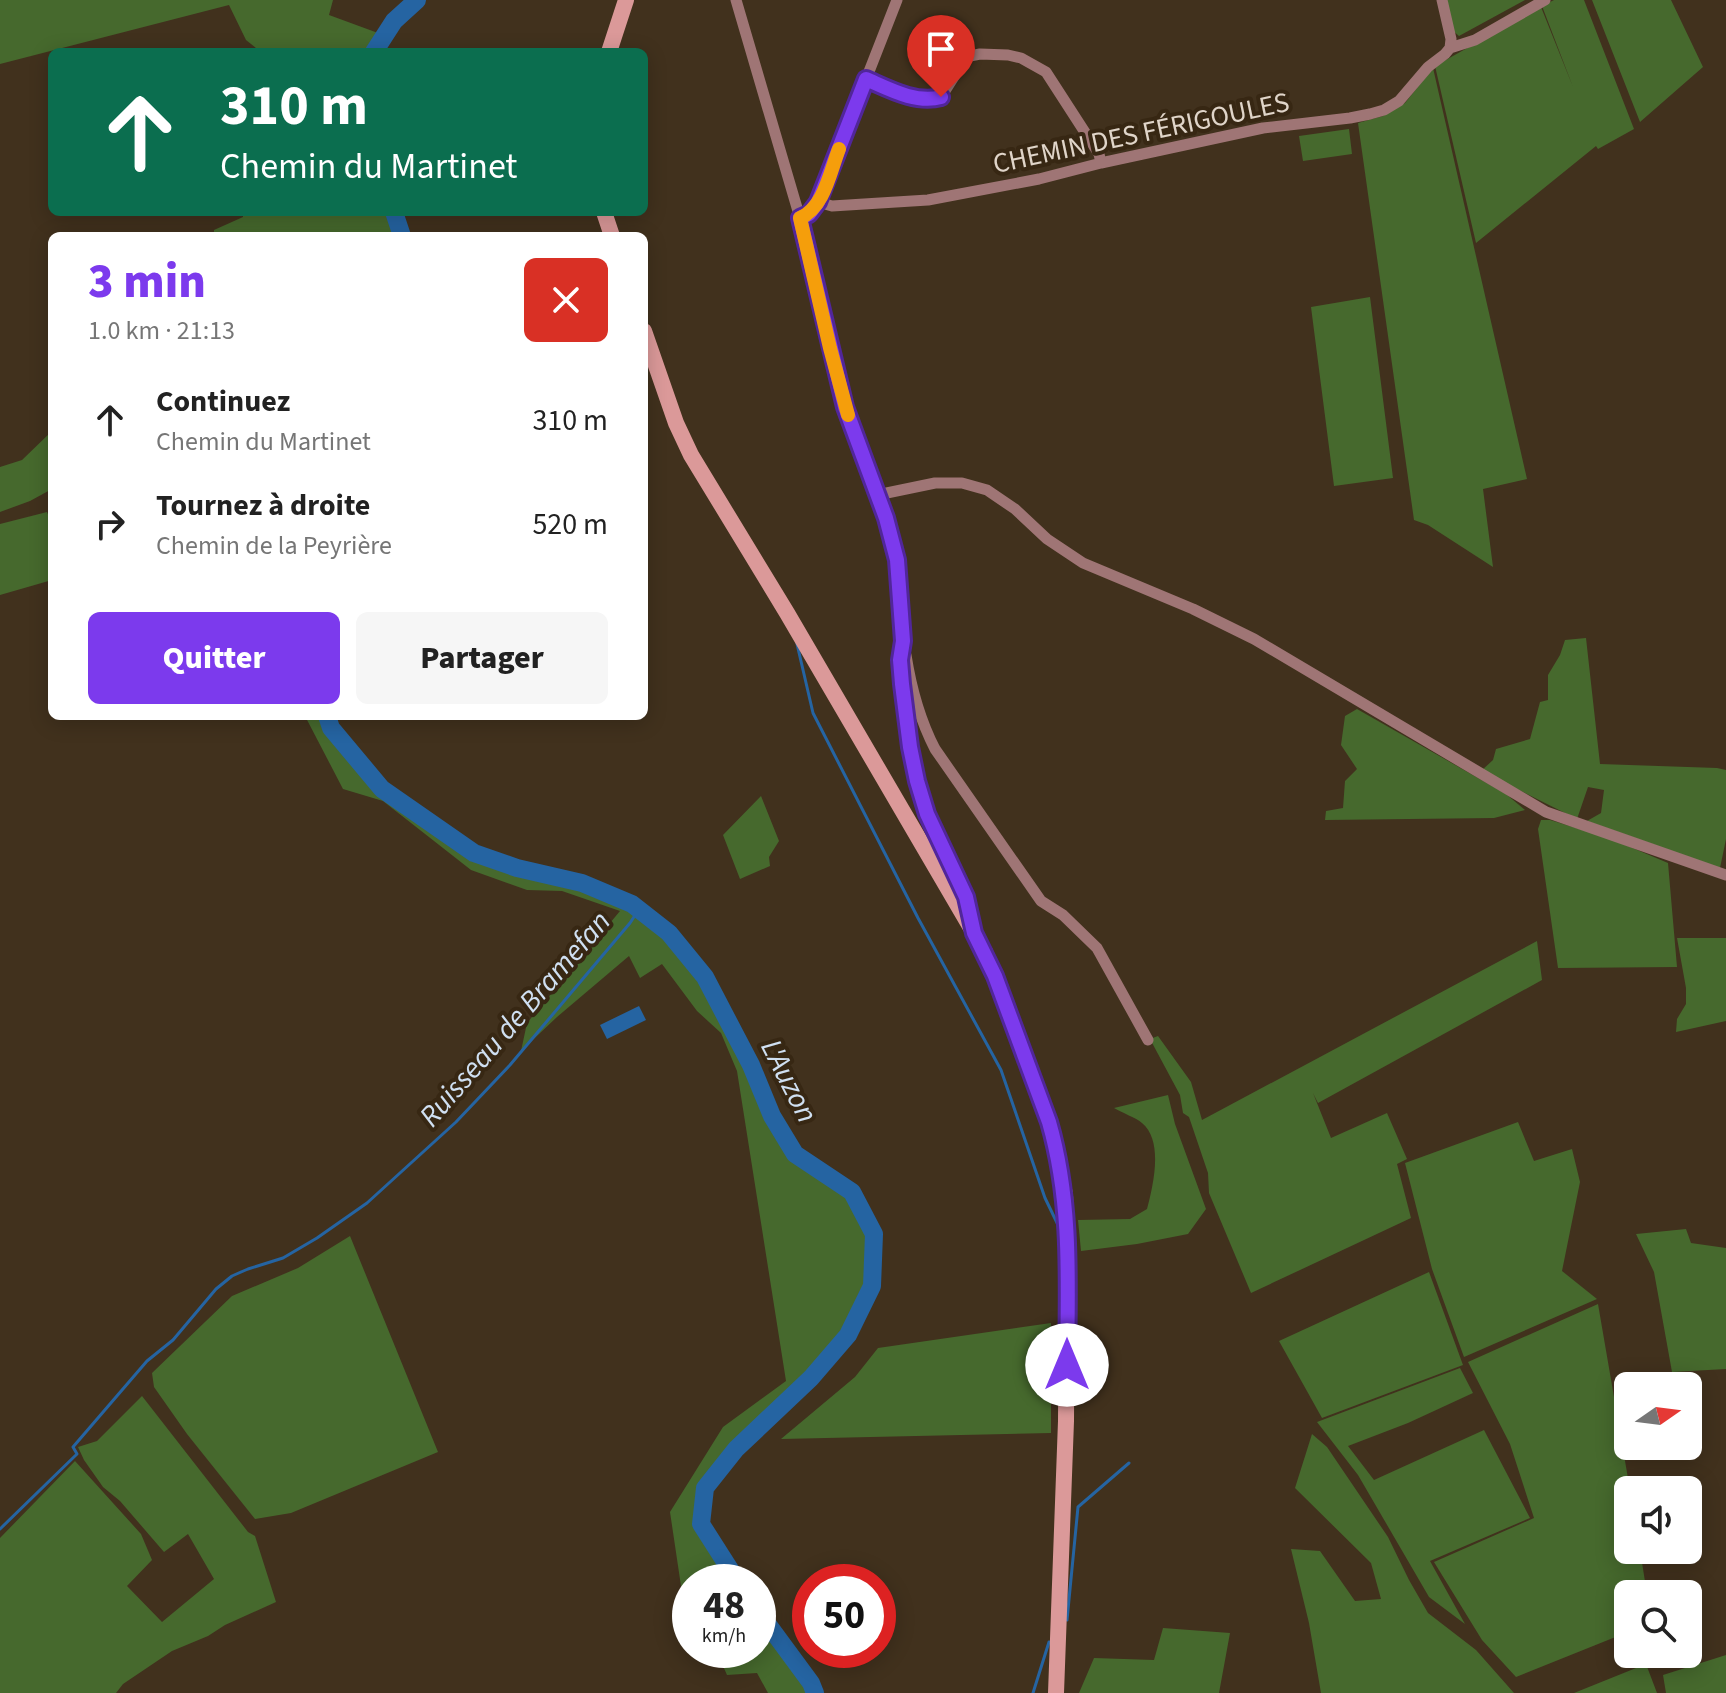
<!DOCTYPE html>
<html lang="fr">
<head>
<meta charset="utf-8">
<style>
  :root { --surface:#fff; --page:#f6f6f6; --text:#222; --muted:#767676; --accent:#7c3aed }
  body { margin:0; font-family:"Source Sans 3",sans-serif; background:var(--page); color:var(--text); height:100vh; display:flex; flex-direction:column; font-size:30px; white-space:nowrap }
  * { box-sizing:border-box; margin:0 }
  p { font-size:26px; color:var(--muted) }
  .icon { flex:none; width:44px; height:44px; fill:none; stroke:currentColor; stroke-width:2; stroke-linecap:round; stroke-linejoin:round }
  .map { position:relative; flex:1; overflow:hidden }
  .panel { position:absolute; left:48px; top:232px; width:600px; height:488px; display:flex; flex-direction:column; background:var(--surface); border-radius:12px; box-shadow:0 4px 20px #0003 }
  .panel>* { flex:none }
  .banner { position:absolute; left:48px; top:48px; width:600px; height:168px; border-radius:12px; box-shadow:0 4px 20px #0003; background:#0b6e4f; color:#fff; overflow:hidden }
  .needle { width:52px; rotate:76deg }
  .fabs { position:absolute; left:1614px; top:1372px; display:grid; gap:16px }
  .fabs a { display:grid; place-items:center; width:88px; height:88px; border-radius:12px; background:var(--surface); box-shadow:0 4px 20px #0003; font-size:40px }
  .speed { position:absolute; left:672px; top:1564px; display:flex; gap:16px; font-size:40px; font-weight:700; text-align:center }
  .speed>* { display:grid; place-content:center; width:104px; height:104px; border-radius:50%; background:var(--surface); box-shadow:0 4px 20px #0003; line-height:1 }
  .speed small { font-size:20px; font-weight:400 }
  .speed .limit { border:12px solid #d22; background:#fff; color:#111 }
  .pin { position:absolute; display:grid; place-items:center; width:68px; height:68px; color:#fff; margin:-82px -34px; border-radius:50% 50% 50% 0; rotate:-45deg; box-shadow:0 0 8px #0007 }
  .pin .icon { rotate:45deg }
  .me { position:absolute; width:88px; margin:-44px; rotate:0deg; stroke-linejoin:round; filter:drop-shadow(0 0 6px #0008) }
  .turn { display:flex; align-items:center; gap:28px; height:168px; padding:0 40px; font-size:36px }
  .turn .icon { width:104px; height:104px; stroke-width:2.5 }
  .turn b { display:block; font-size:56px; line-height:68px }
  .round { display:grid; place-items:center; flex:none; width:84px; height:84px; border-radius:12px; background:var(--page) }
  .head { display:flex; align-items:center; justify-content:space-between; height:136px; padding:0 40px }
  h1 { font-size:48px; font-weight:800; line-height:60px; color:var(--accent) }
  .button { display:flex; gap:16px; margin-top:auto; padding:16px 40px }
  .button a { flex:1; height:92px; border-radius:12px; background:var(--accent); color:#fff; font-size:32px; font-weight:800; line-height:92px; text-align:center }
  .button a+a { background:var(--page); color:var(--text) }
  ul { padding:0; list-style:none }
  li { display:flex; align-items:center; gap:24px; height:104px; padding:0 40px }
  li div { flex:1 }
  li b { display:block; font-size:30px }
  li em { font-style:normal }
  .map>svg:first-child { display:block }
</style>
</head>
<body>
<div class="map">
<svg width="1726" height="1693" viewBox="0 0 1726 1693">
  <rect width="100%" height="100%" fill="#41311d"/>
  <path fill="#46692d" d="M0,0H333L329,15L378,33L367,52H261L246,40L229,5L0,64Z
    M1447,0H1525L1459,36L1452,30Z
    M1554,0H1584L1634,129L1598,149L1596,146L1476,243L1435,66L1541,7L1573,87L1542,6Z
    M1592,0H1671L1703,67L1640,122Z
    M1433,68L1527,479L1483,489L1493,567L1428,525L1414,520L1358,123L1383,116L1405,103Z
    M1349,129L1352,154L1303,161L1299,136Z
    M243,212H390L399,236H214V230L243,217Z
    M1370,297L1393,478L1334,486L1311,307Z
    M52,431V489L30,501L0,512V467L22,460Z
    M47,512L52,524V580L0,595V524Z
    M1586,638L1600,764L1717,768L1726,770V839L1720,868L1587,821L1601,813L1604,790L1588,787L1577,819L1481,771L1493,760L1496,749L1530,739L1540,702L1548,700V675L1560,655L1565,640Z
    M1357,709L1506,794L1525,810L1494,818L1325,820L1326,811L1343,808L1345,781L1357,769L1341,745L1345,716Z
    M305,716H323L328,730L380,792L473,857L515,871L581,886L631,907L666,937L703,980L748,1068L768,1118L792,1156L847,1194L869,1235L868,1285L846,1333L810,1377L733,1449L703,1488L698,1525L735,1582H690V1587L681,1586L670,1512L723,1427L786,1381L737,1071L721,1033L697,1011L662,964L640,978L629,956L557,1017L521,1051L527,1023L620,911L562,891L527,890L471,870L383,801L343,789Z
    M761,796L779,841L769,857L770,866L740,879L723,835Z
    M1541,820H1550L1609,838L1668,863L1677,967L1558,968L1538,829Z
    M1677,938H1726V1021L1676,1032L1677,1019L1686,1004V988Z
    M1537,941L1542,980L1318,1103L1313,1093L1331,1138L1387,1113L1407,1159L1397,1164L1411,1218L1251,1293L1209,1193L1208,1173L1189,1117L1183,1113L1180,1095L1150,1039L1158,1036L1191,1082L1202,1120Z
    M1168,1095L1175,1124L1206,1209L1188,1234L1137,1244L1081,1251L1078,1220L1130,1219L1147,1209C1153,1186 1164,1141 1142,1123C1135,1117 1122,1113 1114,1108Z
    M1518,1122L1534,1161L1572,1149L1580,1182L1562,1271L1597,1299L1464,1357L1432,1269L1405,1163Z
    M1686,1229L1691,1243L1726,1248V1369L1672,1372L1654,1272L1636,1234Z
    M350,1236L438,1452L291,1513L255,1519L187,1434L154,1387L152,1373L232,1296L298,1268Z
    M1429,1272L1463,1365L1322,1418L1279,1341Z
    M1598,1304L1630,1490H1628V1550H1640L1647,1594H1628V1632L1516,1677L1482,1640L1434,1562L1534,1518L1510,1444L1468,1362Z
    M1051,1323V1433L781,1439L855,1377L878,1348Z
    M1460,1368L1473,1393L1408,1423L1348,1446L1374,1480L1484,1430L1530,1518L1430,1561L1465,1624L1429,1597L1358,1475L1317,1422Z
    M142,1396L248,1532L255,1536L276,1602L225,1625L208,1636L172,1651L123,1684L116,1693H0V1538L75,1461L141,1534L152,1560L127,1586L162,1622L214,1579L188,1534L164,1552L120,1501L103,1487L84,1460L78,1447L97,1441Z
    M1312,1434L1327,1447L1388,1537L1409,1580L1428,1613L1476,1650L1514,1693H1321L1309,1623L1291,1549L1320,1551L1355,1601L1381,1599L1371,1563L1295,1488Z
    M758,1616L808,1685L811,1693H768L757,1673L727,1675L716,1650H758Z
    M1163,1628L1230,1633L1219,1693H1079L1094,1658L1154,1660Z
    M1726,1655V1693H1666L1663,1675Z
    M1646,1664L1657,1693H1574Z"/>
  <path fill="#2564a2" d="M639,1006L646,1020L607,1039L600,1025Z"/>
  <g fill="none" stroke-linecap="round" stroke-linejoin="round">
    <path stroke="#2564a2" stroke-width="3" d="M797,644L813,713L918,918L1001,1070L1045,1198L1060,1229
      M0,1529L77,1454L73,1447L147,1361L173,1340L216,1289L232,1276L248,1269L283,1258L317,1238L367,1203L456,1122L510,1065L630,923L639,909
      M1067,1620L1078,1507L1129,1463
      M1033,1693L1049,1642"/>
    <path stroke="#2564a2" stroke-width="18" d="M374,52L394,21L417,0
      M394,212L402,236
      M327,716L331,728L382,789L474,853L517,868L582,883L632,904L669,933L705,977L751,1065L772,1116L795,1154L852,1192L874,1234L872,1286L848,1335L811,1378L736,1449L705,1488L701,1524L738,1582
      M758,1611L811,1683L815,1693"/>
    <path stroke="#9f7575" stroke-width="11" d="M736,0L800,218L845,407L886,518L897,560L903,641L900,660L902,684L910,747L917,781L927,814L966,897L971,920
      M1442,0L1451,39L1450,48
      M866,79C889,89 916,104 941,97L964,61L970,56L980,54L1008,55L1021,58L1046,72L1099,154L1101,163
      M818,202L832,206L928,200L1039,179L1101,163L1263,128L1350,118L1370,114L1384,110L1399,101L1428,67L1445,54L1450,48L1475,40L1545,0
      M800,218L809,214L818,202L897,0
      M877,495L935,483H962L987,490L1015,509L1047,539L1083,563L1193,609L1254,639L1546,812L1726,875
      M906,655C911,687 920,720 935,749L1041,901L1063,915L1097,948L1148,1040"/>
    <path stroke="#db9999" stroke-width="16" d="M609,52L626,0
      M604,212L612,236
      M644,331L676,423L691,455L787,613L985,952L1023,1051L1056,1146L1065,1195L1067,1245L1066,1421L1056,1693"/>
  </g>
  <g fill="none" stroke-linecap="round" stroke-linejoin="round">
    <g stroke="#51269a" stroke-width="20">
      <path id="route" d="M941,97C916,104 889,89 866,79L818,202L809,214L800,218L845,407L886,518L897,560L903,641L900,660L902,684L910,747L917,781L927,814L966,897L974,933L995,976L1049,1122C1072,1202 1068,1282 1067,1365"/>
    </g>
    <use href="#route" stroke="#7c3aed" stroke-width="14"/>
    <path stroke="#f59e0b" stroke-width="14" d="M839,149C830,172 824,208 800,218L830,348L848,415"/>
  </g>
  <g text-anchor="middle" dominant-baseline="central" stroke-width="8" stroke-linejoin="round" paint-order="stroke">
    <g font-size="28" fill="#e0d5c9" stroke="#372713">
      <text transform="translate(1141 133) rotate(-12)">CHEMIN DES FÉRIGOULES</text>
    </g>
    <g font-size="30" font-style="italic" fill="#d0e0f2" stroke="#372713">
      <text transform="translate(515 1019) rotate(-49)">Ruisseau de Bramefan</text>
      <text transform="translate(789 1081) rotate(63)">L'Auzon</text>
    </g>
  </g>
</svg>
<div class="fabs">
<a><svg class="needle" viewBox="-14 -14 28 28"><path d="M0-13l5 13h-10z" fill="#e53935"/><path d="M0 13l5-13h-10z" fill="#767676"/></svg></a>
<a><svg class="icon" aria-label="sound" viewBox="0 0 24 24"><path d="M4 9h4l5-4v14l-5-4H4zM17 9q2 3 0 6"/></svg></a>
<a><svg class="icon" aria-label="search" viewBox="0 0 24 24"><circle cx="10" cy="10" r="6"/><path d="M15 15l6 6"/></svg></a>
</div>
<div class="speed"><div>48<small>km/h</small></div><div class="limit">50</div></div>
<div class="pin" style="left:941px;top:97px;background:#d93025"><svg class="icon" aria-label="arrive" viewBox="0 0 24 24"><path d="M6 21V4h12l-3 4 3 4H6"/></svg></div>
<svg class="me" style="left:1067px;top:1365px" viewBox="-20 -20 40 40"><circle r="19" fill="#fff"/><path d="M0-13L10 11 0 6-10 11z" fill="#7c3aed"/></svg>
<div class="banner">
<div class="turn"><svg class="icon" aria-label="ahead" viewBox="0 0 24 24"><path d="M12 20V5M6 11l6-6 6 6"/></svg><div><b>310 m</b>Chemin du Martinet</div></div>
</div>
<section class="panel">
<div class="head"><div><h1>3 min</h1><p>1.0 km · 21:13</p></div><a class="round" style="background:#d93025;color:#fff"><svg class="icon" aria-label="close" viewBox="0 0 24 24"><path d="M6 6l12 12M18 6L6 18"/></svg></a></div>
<ul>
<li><svg class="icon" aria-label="ahead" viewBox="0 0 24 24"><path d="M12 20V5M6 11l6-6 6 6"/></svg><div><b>Continuez</b><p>Chemin du Martinet</p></div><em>310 m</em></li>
<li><svg class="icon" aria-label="right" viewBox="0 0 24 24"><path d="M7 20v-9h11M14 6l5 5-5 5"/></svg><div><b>Tournez à droite</b><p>Chemin de la Peyrière</p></div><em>520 m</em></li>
</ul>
<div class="button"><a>Quitter</a><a>Partager</a></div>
</section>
</div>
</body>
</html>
